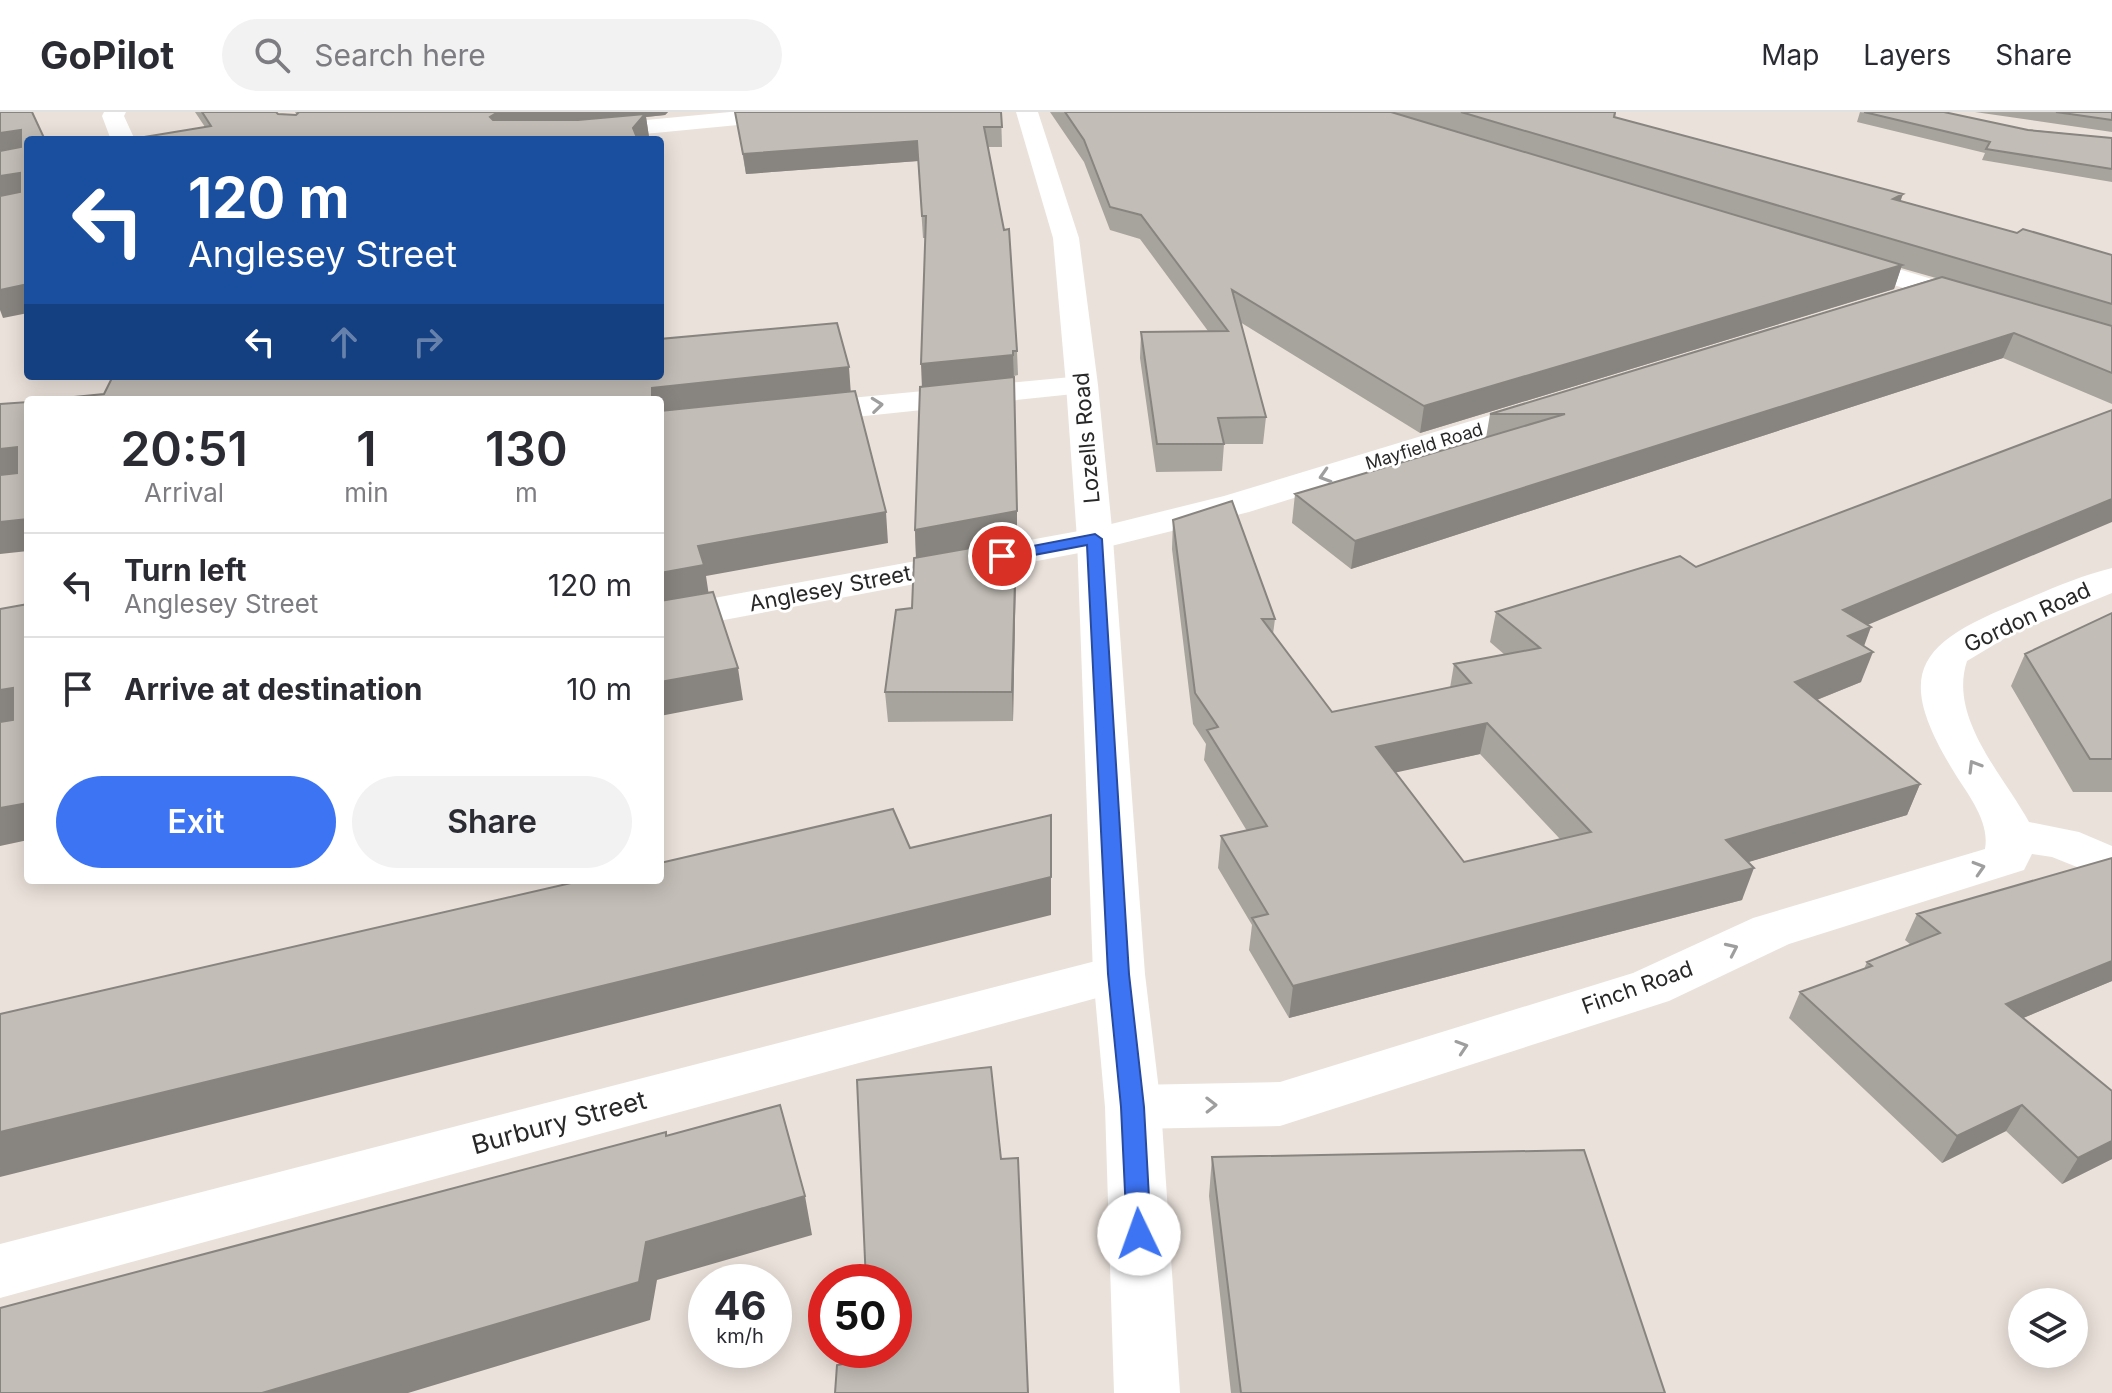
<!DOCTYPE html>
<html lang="en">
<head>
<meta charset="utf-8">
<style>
  :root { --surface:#fff; --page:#f2f2f3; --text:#2b2b33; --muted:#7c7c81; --line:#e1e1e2; --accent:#3d74f4 }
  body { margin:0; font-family:Inter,sans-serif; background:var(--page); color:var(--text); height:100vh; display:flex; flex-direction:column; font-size:30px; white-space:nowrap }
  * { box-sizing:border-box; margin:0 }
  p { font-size:26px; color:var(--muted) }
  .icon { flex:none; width:44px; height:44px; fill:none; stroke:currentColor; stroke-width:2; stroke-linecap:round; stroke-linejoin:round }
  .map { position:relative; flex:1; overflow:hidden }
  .sheet { position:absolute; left:24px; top:284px; width:640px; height:488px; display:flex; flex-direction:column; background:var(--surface); border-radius:8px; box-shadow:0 4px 20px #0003 }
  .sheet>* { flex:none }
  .guide { position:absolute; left:24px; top:24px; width:640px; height:244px; border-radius:8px; box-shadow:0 4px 20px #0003; background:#1a4fa0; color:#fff; overflow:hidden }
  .tools { position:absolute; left:2008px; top:1176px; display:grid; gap:16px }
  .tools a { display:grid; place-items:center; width:80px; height:80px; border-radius:50%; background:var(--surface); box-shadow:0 4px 20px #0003; font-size:40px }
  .speed { position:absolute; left:688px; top:1152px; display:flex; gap:16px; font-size:40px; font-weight:700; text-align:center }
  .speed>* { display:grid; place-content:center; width:104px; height:104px; border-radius:50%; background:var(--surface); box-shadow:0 4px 20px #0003; line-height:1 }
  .speed small { font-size:20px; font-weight:400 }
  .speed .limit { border:12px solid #d22; background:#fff; color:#111 }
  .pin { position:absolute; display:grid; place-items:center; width:68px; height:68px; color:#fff; margin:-34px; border:4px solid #fff; border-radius:50%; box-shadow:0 2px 8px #0007 }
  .me { position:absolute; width:88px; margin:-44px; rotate:357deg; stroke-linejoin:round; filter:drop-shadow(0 0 6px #0008) }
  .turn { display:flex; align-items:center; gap:28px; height:168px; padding:0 32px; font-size:36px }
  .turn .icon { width:104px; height:104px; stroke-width:2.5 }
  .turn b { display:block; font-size:56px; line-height:68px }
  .lanes { display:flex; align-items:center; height:76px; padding:0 32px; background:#0003; justify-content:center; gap:40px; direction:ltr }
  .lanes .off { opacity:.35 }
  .eta { display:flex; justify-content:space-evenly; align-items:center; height:136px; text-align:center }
  .eta b { font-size:48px; font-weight:600; line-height:56px }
  .cta { display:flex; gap:16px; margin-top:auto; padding:16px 32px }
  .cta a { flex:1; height:92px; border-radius:48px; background:var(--accent); color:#fff; font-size:32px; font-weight:600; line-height:92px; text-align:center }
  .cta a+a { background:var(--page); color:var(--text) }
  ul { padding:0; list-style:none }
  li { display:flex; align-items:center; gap:24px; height:104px; padding:0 32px; border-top:2px solid var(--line) }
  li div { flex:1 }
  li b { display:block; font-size:30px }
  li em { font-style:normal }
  header { display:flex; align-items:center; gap:48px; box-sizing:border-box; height:112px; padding:0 40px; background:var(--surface); border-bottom:2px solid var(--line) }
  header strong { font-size:38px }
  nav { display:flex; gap:44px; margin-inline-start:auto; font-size:28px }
  .search { width:560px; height:72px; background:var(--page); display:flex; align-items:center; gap:20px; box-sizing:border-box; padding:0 28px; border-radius:44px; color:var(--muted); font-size:30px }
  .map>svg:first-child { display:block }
</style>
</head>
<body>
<header>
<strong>GoPilot</strong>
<div class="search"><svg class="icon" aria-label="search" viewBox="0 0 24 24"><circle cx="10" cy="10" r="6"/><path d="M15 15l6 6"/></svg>Search here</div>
<nav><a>Map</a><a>Layers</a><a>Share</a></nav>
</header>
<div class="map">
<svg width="2112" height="1281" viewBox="0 0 2112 1281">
  <rect width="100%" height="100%" fill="#eae1da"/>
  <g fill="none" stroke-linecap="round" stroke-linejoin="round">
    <path fill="#fff" fill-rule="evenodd" d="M104,0H126L124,4L135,28H111L102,4Z
      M730,0H812L801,7L582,28H498L510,21Z
      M1842,140L1985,183L1989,189L1985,195L1975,198L1832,154L1828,148L1832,142Z
      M1082,264L1093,266L1098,273L1093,280L798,311L786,308L782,301L786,294L798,291Z
      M1547,286L1558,289L1563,296L1558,303L1249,400L1095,438L660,520V496L1095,416L1224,384Z
      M2112,456V481L2012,522L1967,549C1948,606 2004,664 2029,710L2079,720L2112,734V769L2052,745L2032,742L2024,758L1789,832L1669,889L1280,1014L1133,1017L1113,1011L1105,995L1113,979L1133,973L1280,970L1633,861L1753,806L1985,737C1990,709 1968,683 1954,660C1894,562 1916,532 2015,492C2046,479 2079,464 2112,456Z
      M1119,843L1137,849L1145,862L1137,875L0,1186V1132Z"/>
    <path fill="#fff" fill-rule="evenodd" d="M1016,0H1038L1079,126L1098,273L1113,427L1145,862L1161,995L1180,1281H1114L1105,995L1093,862L1077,427L1066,273L1053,126Z"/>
  </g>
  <path fill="#a7a39d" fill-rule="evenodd" d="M195,0H276L278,2L297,3L295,0H668L665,3L646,5L649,25L205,15Z
    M735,0H1001L1002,35H988L1017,239L1018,263L1014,264L1017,427L916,446L915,418L922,275L925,126H923L918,49L746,62Z
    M1050,0H1616L1615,5L1900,89L2017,121L2112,143V292L2003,246L1351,457L1292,411L1295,382L1486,326L1490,302L1936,166L1901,156L1894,177L1420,321L1240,210L1266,305L1263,332H1224L1222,359L1156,360L1140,246L1141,220L1208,219L1140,127L1110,118L1084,50Z
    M1860,0L2112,26V70L1982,48L1985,41L1857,10Z
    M1975,0H2112V20Z
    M1173,408L1275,507L1273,522L1332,600L1450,576L1454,552L1505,543L1490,530L1496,500L1696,455L1867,513L1864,534L1861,570L1817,588L1920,672L1907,703L1748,750L1742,788L1289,906L1249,838L1252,813L1218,756L1221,724L1247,719L1204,648L1206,632L1193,612L1172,437ZM1480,642L1560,727L1464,750L1395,660Z
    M1016,428V456L1013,609L888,610L885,580L912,496Z
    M2112,501V680H2073L2011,574L2025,542Z
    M1917,802L2112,869L2023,906L2112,1047L2062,1072L2006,1019L1942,1051L1789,906L1800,880L1864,857L1867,850L1911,833L1905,828Z
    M1212,1045L1665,1281H1231L1209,1084Z"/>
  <path fill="#88847f" d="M498,0H668L665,3L646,5L649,25L646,28L495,27L490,5Z
    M21,18L28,36L0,46V21Z
    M917,29L918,49L746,62L743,42Z
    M20,61L28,80L0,90V64Z
    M1903,82L1895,105L1893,87Z
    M1902,153L1894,177L1420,321L1424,294Z
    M28,172V201L3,206L0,198V178Z
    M2014,221L2003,246L1351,457L1355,429Z
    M1013,243L1014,268L922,277L921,252Z
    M849,255L851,283L660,305V288H652V276Z
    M17,335L28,360L0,368V337Z
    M2112,387V410L1832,528L1843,498Z
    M1017,399V427L916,446L915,418Z
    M886,400L888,431L706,464L709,484L660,494V461L698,434Z
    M28,407V439L0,442V410Z
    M1016,428V456L1013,609L1012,580Z
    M1871,515L1860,545L1873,540L1861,570L1784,601L1795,570L1848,524Z
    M738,556L743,588L660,604V570Z
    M13,576L28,605L0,614V578Z
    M1487,611L1480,642L1371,666L1376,635Z
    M1920,672L1907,703L1715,760L1726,728Z
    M28,691V728L0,734V696Z
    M1754,756L1742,788L1289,906L1293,874Z
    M1051,765V803L0,1065V1020Z
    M2112,849V869L1992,919L2006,892Z
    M2022,993L2006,1019L1942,1051L1957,1024Z
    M2112,1029V1047L2062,1072L2078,1046Z
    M805,1084L812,1123L657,1168L650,1208L408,1281H262L646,1130Z"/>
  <path fill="#c2bdb6" stroke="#88847f" stroke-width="2" fill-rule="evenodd" d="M0,0H32L45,28H28V172L0,178V84L20,80V61L0,64V39L21,35V18L0,21Z
    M202,0H276L278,2L296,3L299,0H498L490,5L493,8H578L645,2L633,16L638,28H126L211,14Z
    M735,0H1001L1002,15H984L1004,118L1009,117L1017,239H1013V243L921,252L926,104H922L917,29L743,42Z
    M1065,0H1391L1902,153L1424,294L1232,178L1266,305L1218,306L1224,332H1157L1141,220L1228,219L1141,103L1110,95L1084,28Z
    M1461,0H1615L1614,5L1903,82L1893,87L2017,121L2023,117L2112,143V192Z
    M1864,0H1944L2028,18L2112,26V57L1986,37L1990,30Z
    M2056,0H2112V8Z
    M1942,165L2112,214V261L2014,221L1355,429L1295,382L1565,302H1490Z
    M837,211L849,255L652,276V288H44L104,282L113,264H660V227Z
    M1014,265L1017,399L915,418L920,275Z
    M855,279L886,400L698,434L704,453L660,461V299Z
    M28,290V407L0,410V363L17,361V335L0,337V292Z
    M2112,298V387L1843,498L1871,515L1848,524L1873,540L1795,570L1920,672L1726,728L1754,756L1293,874L1252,806L1268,802L1221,724L1267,714L1207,618L1218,615L1195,581L1173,408L1232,389L1275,507H1262L1332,600L1471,571L1454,552L1540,536L1496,500L1680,444L1696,455ZM1487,611L1591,720L1464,750L1376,635Z
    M1016,428L1012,580H885L896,498L912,496L914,446Z
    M713,480L738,556L660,570V489Z
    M28,492V691L0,696V610L13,608V576L0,578V497Z
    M2112,501V647H2090L2025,542Z
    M893,697L910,736L1051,703V765L0,1020V902L584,768H660V751Z
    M2112,746V849L2006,892L2112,979V1029L2078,1046L2022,993L1957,1024L1800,880L1872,854L1867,850L1940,821L1917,802Z
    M991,955L1001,1047L1018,1046L1028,1281H835L837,1253L870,1248L869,1238H894V1170H866L857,968Z
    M780,993L805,1084L646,1130L639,1170L262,1281H0V1196L666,1020V1024Z
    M1584,1038L1665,1281H1241L1212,1045Z"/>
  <defs><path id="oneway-chevron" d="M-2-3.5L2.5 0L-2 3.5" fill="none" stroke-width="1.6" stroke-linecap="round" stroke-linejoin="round" transform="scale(2)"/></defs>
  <g stroke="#9e9e9e">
    <use href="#oneway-chevron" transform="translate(877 293) rotate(-6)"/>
    <use href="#oneway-chevron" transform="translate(1325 364) rotate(163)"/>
    <use href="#oneway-chevron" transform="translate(1974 654) rotate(-121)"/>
    <use href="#oneway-chevron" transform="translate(1979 756) rotate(-17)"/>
    <use href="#oneway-chevron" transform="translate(1732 837) rotate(-25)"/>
    <use href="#oneway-chevron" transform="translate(1462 935) rotate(-18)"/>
    <use href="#oneway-chevron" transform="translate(1211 993) rotate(-1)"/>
  </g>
  <path fill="#3d74f4" stroke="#284b9f" stroke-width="2" d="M1095,422L1102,427L1129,862L1144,995L1151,1122L1148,1130L1139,1133L1130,1130L1127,1122L1121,995L1108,862L1087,433L1002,449L994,444L1002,440Z"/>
  <g text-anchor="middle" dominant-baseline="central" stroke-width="6" stroke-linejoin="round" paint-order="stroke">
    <g font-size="18" fill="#282828" stroke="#fff">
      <text transform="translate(1424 334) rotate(-17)">Mayfield Road</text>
    </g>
    <g font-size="22" fill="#282828" stroke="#fff">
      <text transform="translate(1086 326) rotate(-95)">Lozells Road</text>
      <text transform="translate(830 476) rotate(-11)">Anglesey Street</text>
      <text transform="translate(2027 505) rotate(-25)">Gordon Road</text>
      <text transform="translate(1637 875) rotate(-20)">Finch Road</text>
    </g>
    <g font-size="26" fill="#282828" stroke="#fff">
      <text transform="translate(559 1010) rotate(-15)">Burbury Street</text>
    </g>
  </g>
</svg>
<div class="tools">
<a><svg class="icon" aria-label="layers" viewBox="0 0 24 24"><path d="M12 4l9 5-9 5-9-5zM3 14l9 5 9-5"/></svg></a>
</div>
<div class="speed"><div>46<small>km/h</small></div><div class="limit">50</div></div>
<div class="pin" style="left:1002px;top:444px;background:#d93025"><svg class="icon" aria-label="arrive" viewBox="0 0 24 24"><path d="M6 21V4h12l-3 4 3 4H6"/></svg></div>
<svg class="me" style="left:1139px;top:1122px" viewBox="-20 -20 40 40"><circle r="19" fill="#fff"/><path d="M0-13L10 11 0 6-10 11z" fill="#3d74f4"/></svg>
<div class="guide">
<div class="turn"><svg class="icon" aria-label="left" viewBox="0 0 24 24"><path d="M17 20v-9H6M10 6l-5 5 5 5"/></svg><div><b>120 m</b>Anglesey Street</div></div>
<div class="lanes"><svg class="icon" aria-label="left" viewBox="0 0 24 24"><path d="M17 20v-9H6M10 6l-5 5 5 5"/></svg><svg class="icon off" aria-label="ahead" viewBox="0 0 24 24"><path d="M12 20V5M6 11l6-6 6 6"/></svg><svg class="icon off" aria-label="right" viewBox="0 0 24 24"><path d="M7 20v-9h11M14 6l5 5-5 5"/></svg></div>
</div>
<section class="sheet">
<div class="eta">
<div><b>20:51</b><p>Arrival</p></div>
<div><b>1</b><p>min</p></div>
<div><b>130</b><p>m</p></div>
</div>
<ul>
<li><svg class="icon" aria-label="left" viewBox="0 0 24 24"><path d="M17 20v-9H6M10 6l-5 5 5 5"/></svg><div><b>Turn left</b><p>Anglesey Street</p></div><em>120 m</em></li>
<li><svg class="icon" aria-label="arrive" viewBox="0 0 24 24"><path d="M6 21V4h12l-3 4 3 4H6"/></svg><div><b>Arrive at destination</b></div><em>10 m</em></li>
</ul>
<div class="cta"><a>Exit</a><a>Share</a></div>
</section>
</div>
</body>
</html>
